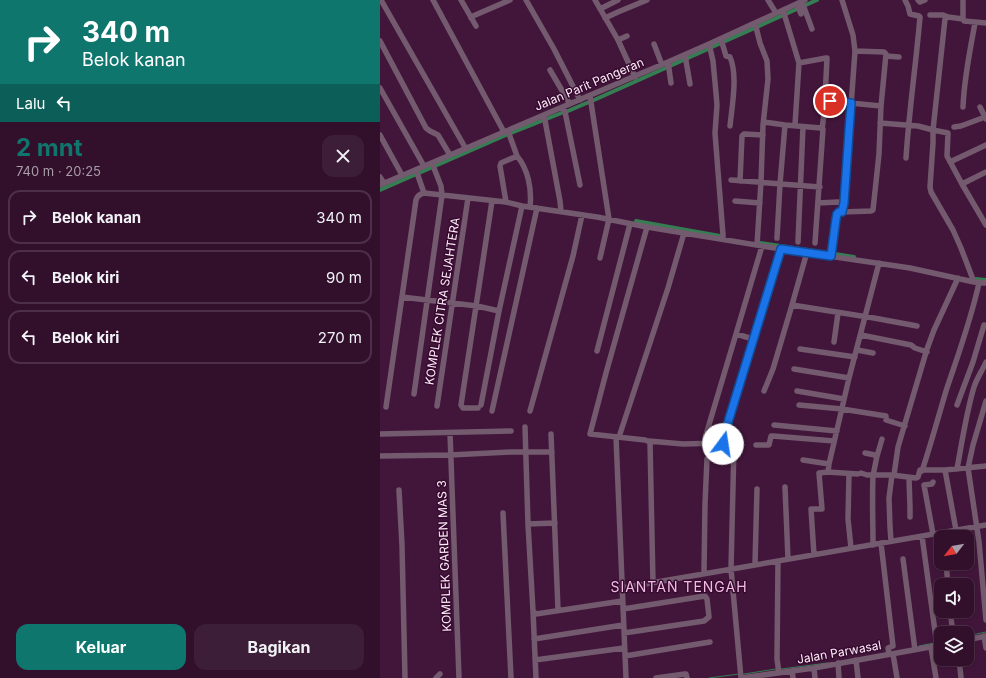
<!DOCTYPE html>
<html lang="id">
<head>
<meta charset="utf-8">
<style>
  :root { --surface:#32102c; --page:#3d1e38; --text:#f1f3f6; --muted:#a89da9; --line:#4d3048; --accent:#0f766e }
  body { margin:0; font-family:Inter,sans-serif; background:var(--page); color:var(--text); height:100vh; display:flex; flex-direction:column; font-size:15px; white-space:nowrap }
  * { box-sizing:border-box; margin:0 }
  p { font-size:13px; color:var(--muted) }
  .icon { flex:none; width:22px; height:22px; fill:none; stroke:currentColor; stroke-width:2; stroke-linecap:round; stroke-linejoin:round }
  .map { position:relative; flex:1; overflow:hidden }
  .drawer { display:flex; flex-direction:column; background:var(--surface); width:380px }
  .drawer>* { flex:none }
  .top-card { background:#0f766e; color:#fff; overflow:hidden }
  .needle { width:26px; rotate:239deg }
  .buttons { position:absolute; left:554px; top:530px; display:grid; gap:8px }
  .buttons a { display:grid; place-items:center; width:40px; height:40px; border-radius:8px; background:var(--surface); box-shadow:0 2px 6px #0003,0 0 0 1px var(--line); font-size:20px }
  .pin { position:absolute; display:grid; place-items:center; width:34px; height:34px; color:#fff; margin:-17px; border:2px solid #fff; border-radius:50%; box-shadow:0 1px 4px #0007 }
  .me { position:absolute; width:44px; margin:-22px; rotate:14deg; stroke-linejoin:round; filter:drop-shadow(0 0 3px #0008) }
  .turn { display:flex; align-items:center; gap:14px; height:84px; padding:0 16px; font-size:18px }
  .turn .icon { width:52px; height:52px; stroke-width:2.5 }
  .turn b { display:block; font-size:28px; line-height:34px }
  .then { display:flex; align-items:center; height:38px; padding:0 16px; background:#0003; gap:8px; font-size:15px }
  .round { display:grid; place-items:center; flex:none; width:42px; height:42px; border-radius:12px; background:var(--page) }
  .summary { display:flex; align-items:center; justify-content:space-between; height:68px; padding:0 16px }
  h1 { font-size:24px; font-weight:700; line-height:30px; color:var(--accent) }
  .primary-button { display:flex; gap:8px; margin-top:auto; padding:8px 16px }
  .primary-button a { flex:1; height:46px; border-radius:12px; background:var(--accent); color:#fff; font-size:16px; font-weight:700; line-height:46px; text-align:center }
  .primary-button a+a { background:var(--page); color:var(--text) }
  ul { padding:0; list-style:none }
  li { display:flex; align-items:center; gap:12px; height:54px; margin:0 8px 6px; padding:0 8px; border:2px solid var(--line); border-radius:12px }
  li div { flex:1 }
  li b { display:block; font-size:15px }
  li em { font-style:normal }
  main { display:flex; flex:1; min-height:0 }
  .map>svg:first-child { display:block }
</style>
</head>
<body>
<main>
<section class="drawer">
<div class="top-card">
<div class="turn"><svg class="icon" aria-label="right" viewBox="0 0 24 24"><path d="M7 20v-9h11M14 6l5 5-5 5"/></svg><div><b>340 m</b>Belok kanan</div></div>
<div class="then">Lalu<svg class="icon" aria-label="left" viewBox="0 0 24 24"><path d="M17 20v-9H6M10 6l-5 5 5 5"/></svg></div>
</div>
<div class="summary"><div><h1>2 mnt</h1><p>740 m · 20:25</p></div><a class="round"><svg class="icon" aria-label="close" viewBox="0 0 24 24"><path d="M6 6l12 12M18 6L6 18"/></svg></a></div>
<ul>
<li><svg class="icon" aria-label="right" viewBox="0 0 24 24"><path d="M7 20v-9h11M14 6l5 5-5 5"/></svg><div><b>Belok kanan</b></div><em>340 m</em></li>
<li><svg class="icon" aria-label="left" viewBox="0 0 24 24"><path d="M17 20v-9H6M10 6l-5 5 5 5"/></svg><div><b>Belok kiri</b></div><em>90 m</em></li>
<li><svg class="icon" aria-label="left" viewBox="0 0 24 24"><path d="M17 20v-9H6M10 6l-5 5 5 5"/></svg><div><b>Belok kiri</b></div><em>270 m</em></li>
</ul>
<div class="primary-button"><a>Keluar</a><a>Bagikan</a></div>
</section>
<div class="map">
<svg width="606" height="678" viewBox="0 0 606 678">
  <rect width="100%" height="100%" fill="#42163b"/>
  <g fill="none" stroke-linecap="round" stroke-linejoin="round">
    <path stroke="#357d52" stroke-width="1" d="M587,636L606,632
      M539,646L554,643
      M401,669L448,663
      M364,674L396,669
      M329,678L359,674"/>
    <path stroke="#357d52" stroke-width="4" d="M332,47L437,0
      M214,100L328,49
      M188,111L209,102
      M0,190L126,135L184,112
      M256,221L340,236
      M380,243L448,253
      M455,254L474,257
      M596,279L606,280"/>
    <path stroke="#745a6e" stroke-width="5.5" d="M1,0L86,149
      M53,0L124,132
      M81,0L96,26
      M146,0L174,49L200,100
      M215,0L238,40L255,77
      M388,0L396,13
      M525,0L528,6L530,14L539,16L540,17C536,64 529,111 526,158
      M538,0L540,2L545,0
      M583,0V19L584,21L606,23
      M422,2L432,29
      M417,4L421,14
      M220,9L238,0
      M403,10L419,63L446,58H447L445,98L446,100L450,101L501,106
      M550,15H563L568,17
      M91,18L93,16L130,0
      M225,18L238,12L267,0
      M583,19L568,17L565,19L553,130V143L550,187L551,192L573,230L581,248L594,282
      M375,23L380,43L387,61L388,79L383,125L381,182L377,245
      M341,39L346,56L350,57C358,75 352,106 350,126
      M238,40L247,36
      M0,41L46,128L50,131L58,135L70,155
      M274,44L282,65
      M329,44L333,61L336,93L337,105L335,133L343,235V239
      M305,55L310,84
      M506,56L519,57
      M288,62L291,83
      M170,70L190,104
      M0,88L44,166
      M210,96L229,219L220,258
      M184,107L200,185
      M583,107C584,79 590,50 595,23
      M600,107L606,119
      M164,115L180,201L181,211
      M384,122L405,125L441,128L443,129L435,243
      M500,123L538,126L553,130L568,133L567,156L582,184
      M415,125L419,63
      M574,127L581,126L605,117
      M442,129L446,100
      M0,135L22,175
      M137,156C148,169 152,189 150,207
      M570,162L606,145
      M36,170L44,193
      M606,172L582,184L606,225
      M0,177L4,183
      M351,180L440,187
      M360,181L362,136L364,134L383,135
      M0,185L288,62L329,44L425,0
      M355,201L380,203
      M126,202L120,166L121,163L137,156L128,131
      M438,203L458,202L464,203
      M462,212L491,211L493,210L499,154L501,106L506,54L504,52L475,51
      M267,227L226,373L210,434L265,440L270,442L273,583
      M397,238L400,184L405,125
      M418,242L423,127
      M451,256L456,219C457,215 458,212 462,212L464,203L475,51L473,35L462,0
      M499,263L469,378L449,464L448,472L478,474L481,473L487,475H512L536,478L538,477L540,470H565L606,466
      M22,297L97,306L119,311
      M412,305L427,252
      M356,334L373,339
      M481,335L531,345L535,348L547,352
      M454,342L458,313
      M420,349L475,357
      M477,350L493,353
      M217,351L250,224
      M414,369L469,378
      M384,391L393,369L412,305L494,318L537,326
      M417,391L464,399
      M34,394L62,195L61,186L52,163
      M606,401L593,445L588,468L599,542L606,620
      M101,405L119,311L142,206
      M419,405L462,409L506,416V420L525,426
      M577,405L593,362L604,325
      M57,406L88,198
      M6,407L36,200C37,196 40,194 44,193L126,202L142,206L217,217L267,227L401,249L530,268L594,282L606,283
      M98,408H83L81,405L112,201
      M112,411L157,208
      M150,411L193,256L202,215
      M394,425L457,431
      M145,427L148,524L153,611L156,614L242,601
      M70,433L79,678
      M0,434L131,431
      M171,434L178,610
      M236,437L246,678
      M239,437L288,288L304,233
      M325,438L356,334L382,246
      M269,441L303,444L342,443C346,445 351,443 354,446L351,569L361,678
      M342,443L401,249
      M376,445H389L391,436H393L454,441
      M485,453L495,455L496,457
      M0,456L70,455L131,452H172
      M423,460L449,464
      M577,469C582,442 586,414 594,387C597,378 602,371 606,362
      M565,470L576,530
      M542,471C551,444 558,418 566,391C578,355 591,320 599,283
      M469,474L468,519L471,548
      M514,475L518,447L547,349L554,330L578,278
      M529,478L530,507V517
      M553,482L552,484L544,485L553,534
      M405,487L408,559
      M19,490L22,545L25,678
      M123,513L131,678
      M148,524L175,523
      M542,536L557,646
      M511,541L510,527L509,498L512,475
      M501,543L513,646L508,648L509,654
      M493,545C493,522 492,499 493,476C495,463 498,451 502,439
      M434,555L431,509H442L439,473L448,472
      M523,559L535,650
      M398,561L397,659L399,673
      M566,563L568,585
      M375,564L377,489
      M324,573L325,504L327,459
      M242,588L606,525
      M243,609L325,596L327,599L329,617L324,621L244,633
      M153,611L156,678
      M570,611L573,633
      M555,632L572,629
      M604,636L606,648
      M154,639L243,625
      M587,640L606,636
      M551,647L556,678
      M513,654L517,678
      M245,656L330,642
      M579,659L581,678
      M155,660L244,648
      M476,660L478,678
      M458,663L459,678
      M434,668L435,678
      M412,671L413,678
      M56,678L60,674
      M276,678L305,674H306L307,678
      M361,678L434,668L561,645"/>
  </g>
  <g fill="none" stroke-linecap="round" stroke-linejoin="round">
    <g stroke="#114b97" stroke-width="10">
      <path id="route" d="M343,444L342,442L401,249L451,256L456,219L457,214L459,212H462L464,203L471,103L450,101"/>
    </g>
    <use href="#route" stroke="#1a73e8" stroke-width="7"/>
  </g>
  <g text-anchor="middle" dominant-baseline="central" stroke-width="3" stroke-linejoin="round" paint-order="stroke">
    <g font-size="12" fill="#feecf9" stroke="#370b30">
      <text transform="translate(209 84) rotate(-23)">Jalan Parit Pangeran</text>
      <text transform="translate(62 301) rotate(-81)">KOMPLEK CITRA SEJAHTERA</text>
      <text transform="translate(64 556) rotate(-92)">KOMPLEK GARDEN MAS 3</text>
      <text transform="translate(459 652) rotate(-10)">Jalan Parwasal</text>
    </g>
    <g font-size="14" letter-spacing="1" fill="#f3bbe6" stroke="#370b30">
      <text x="299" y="586">SIANTAN TENGAH</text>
    </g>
  </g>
</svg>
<div class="buttons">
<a><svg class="needle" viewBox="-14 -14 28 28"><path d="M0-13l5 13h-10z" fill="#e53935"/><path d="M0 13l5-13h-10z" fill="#a89da9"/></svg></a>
<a><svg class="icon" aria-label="sound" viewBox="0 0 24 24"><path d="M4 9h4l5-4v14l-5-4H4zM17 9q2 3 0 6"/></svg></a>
<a><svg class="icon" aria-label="layers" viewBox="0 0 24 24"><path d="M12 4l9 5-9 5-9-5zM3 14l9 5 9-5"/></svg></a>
</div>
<div class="pin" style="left:450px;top:101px;background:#d93025"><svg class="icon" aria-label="arrive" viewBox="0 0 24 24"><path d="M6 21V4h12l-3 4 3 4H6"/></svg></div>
<svg class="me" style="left:343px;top:444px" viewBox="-20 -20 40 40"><circle r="19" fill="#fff"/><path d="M0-13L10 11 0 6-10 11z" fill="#1a73e8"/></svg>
</div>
</main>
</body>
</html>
